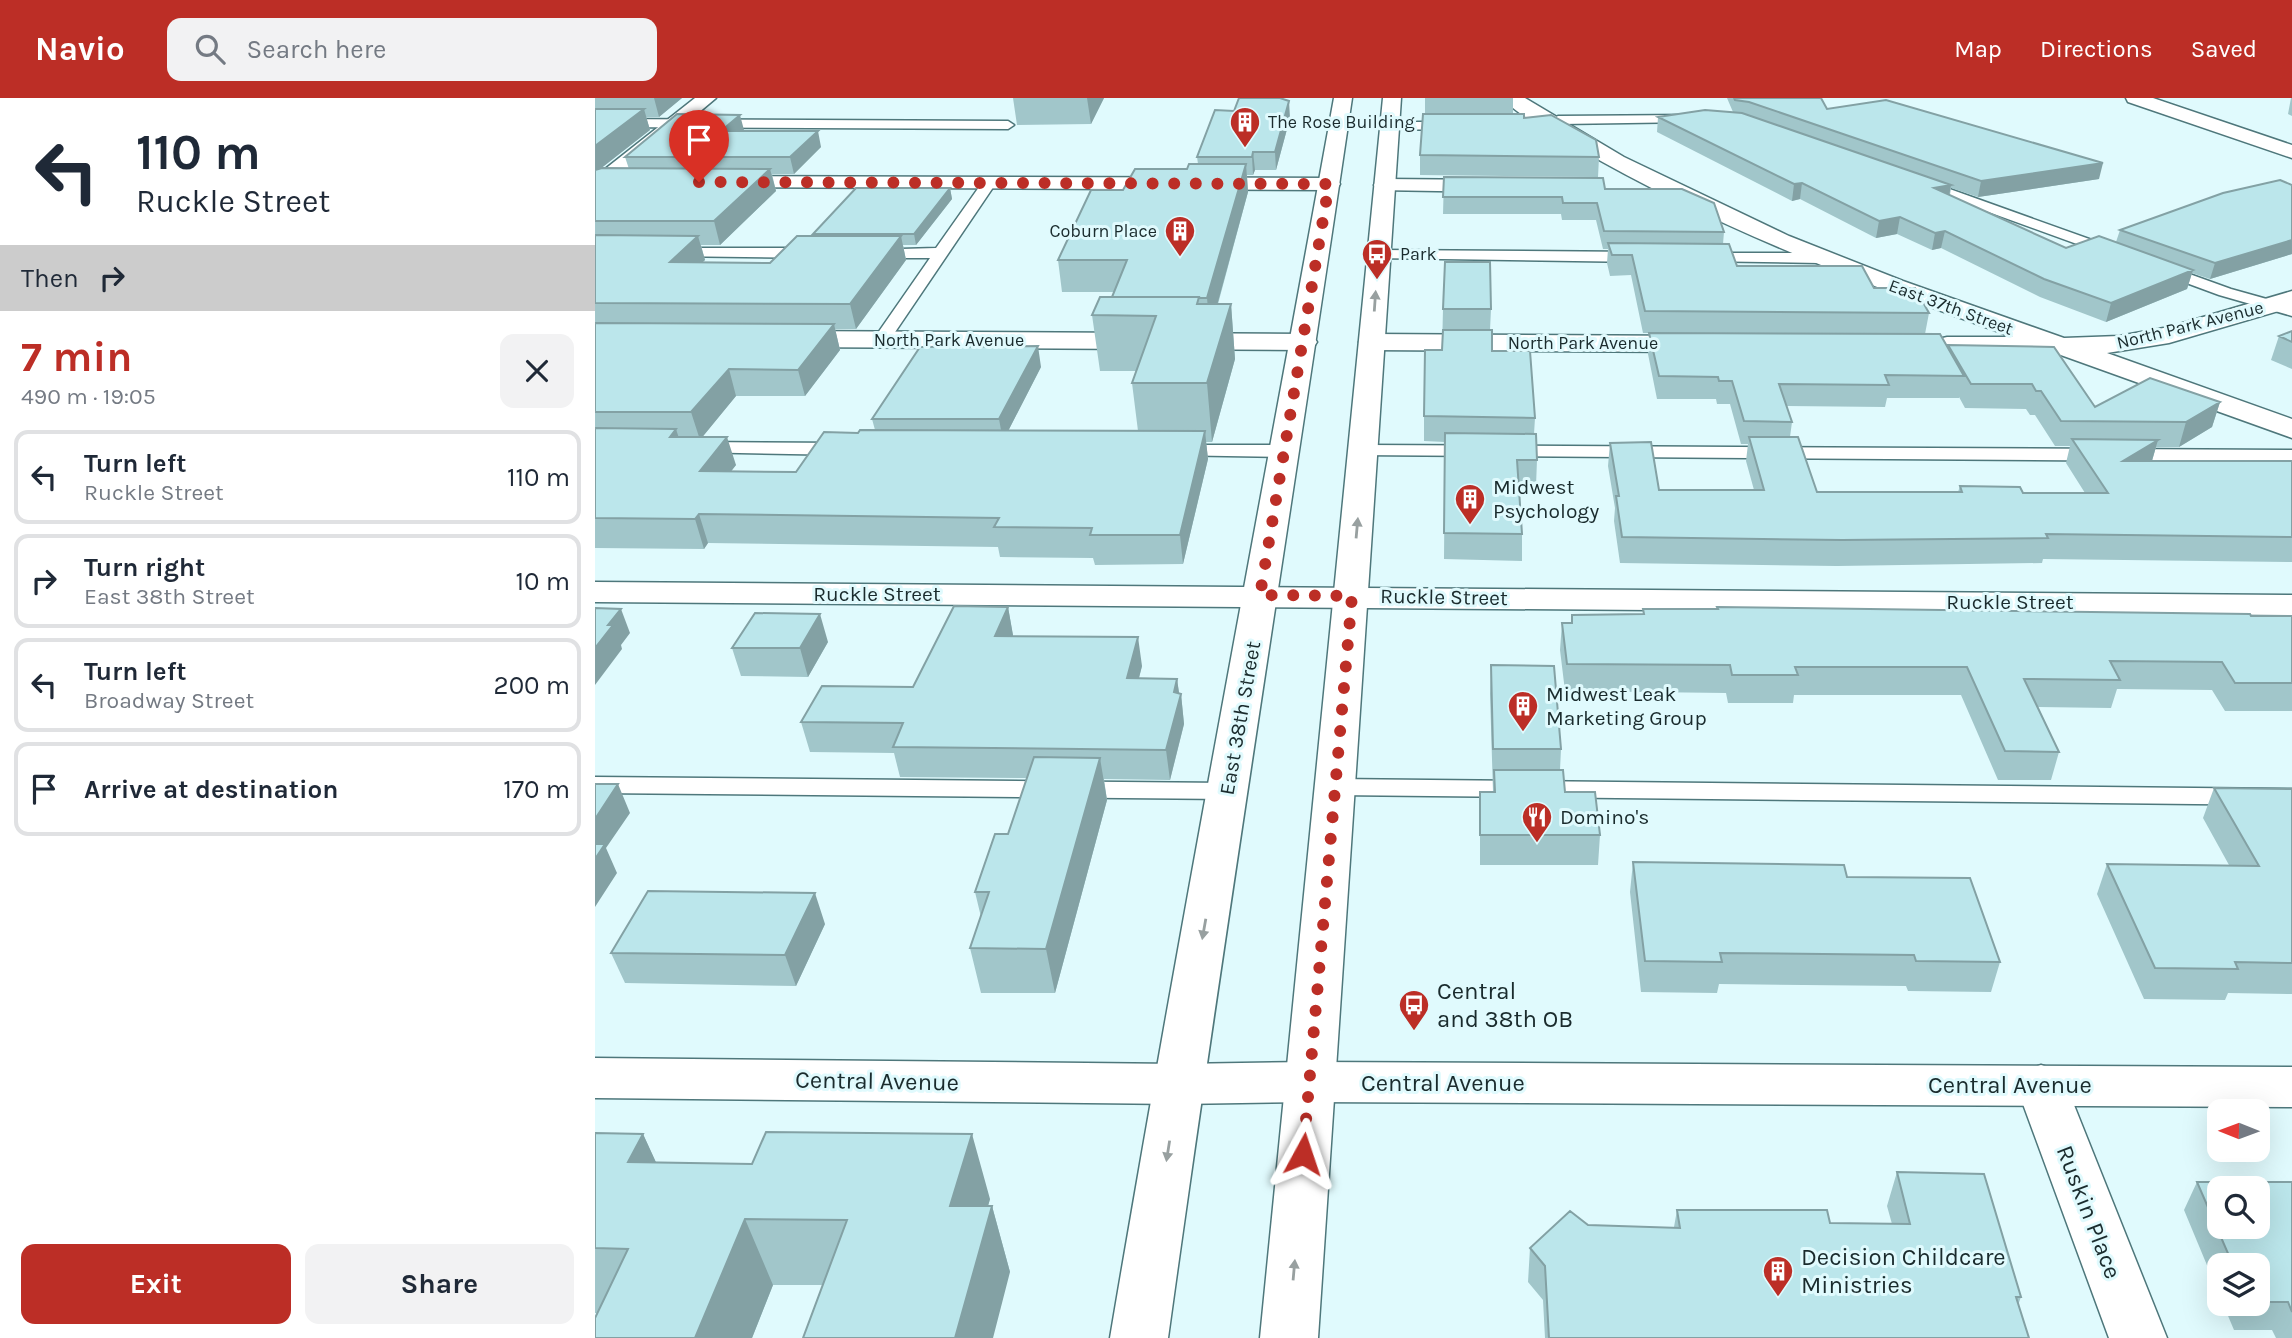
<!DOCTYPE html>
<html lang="en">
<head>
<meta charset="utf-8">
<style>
  :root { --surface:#fff; --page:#f2f2f3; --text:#1f2937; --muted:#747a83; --line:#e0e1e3; --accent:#bc2e26 }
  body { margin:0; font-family:Karla,sans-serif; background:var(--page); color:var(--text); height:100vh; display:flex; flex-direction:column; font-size:26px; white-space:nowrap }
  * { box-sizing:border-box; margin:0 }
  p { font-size:23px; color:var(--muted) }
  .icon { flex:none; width:38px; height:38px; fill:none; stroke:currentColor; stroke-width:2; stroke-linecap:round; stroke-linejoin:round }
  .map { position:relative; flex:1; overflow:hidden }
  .drawer { display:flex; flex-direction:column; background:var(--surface); width:595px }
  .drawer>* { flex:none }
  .hud { background:#fff; color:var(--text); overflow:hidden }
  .needle { width:46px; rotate:271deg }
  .controls { position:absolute; left:1612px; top:1001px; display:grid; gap:14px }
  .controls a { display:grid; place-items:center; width:63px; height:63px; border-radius:14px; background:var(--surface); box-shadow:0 7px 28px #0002; font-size:35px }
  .pin { position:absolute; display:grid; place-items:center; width:60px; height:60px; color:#fff; margin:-72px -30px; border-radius:50% 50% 50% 0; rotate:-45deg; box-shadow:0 0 7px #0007 }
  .pin .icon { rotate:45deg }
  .me { position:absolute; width:77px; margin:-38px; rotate:5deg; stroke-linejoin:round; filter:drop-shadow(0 0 5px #0008) }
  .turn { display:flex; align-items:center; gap:24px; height:147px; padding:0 21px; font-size:32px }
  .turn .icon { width:91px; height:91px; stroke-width:2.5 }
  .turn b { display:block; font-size:49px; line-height:60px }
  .then { display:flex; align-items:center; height:66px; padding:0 21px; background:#0003; gap:14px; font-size:26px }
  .round { display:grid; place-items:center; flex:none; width:74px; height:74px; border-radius:14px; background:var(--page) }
  .head { display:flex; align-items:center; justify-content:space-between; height:119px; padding:0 21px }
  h1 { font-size:42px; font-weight:700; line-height:52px; color:var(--accent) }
  .primary-button { display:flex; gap:14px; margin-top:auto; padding:14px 21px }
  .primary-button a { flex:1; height:80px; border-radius:14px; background:var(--accent); color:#fff; font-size:28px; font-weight:700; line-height:80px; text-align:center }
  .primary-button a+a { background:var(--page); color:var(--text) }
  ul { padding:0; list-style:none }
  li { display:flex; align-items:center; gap:21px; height:94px; margin:0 14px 10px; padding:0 7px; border:4px solid var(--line); border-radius:14px }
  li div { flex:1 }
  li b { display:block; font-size:26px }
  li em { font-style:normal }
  header { display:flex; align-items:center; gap:42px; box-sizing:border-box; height:98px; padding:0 35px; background:var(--accent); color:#fff }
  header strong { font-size:33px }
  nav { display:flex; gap:38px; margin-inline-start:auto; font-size:24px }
  .search { width:490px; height:63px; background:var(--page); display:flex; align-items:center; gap:18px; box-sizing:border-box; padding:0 24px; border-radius:14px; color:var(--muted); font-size:26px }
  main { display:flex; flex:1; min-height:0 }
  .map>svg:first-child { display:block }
</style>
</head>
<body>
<header>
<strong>Navio</strong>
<div class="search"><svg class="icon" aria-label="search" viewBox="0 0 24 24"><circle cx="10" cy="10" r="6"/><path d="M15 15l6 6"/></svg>Search here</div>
<nav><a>Map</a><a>Directions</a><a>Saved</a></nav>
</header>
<main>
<section class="drawer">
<div class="hud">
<div class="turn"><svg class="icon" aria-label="left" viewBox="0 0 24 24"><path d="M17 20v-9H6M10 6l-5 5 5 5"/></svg><div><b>110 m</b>Ruckle Street</div></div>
<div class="then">Then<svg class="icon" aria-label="right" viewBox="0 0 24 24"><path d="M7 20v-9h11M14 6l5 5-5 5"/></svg></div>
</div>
<div class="head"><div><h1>7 min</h1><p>490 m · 19:05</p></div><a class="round"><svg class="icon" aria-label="close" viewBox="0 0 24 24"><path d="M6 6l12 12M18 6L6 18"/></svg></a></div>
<ul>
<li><svg class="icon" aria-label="left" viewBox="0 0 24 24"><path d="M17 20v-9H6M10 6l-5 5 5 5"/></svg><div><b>Turn left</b><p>Ruckle Street</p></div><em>110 m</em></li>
<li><svg class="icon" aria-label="right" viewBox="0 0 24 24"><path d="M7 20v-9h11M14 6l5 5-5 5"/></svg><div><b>Turn right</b><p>East 38th Street</p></div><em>10 m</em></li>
<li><svg class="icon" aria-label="left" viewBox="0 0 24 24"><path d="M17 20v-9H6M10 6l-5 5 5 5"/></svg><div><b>Turn left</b><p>Broadway Street</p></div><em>200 m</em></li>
<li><svg class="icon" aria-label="arrive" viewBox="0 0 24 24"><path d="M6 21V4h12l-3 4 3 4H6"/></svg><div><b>Arrive at destination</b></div><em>170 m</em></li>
</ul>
<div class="primary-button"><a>Exit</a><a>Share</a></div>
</section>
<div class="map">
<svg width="1697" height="1240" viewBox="0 0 1697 1240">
  <rect width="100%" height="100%" fill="#e0fafd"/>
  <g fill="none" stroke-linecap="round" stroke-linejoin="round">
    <g stroke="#4e777b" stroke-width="3">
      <path id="lane" d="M1095,17L1099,18V24L966,26C958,33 939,35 931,28L937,24L954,23L963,18Z
        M0,21L413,23L419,27L413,31L0,29Z
        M795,24H859L865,28L859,32L791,31V25Z
        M1324,80L1525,152L1528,155L1520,160L1515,158L1319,87L1317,84Z
        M394,81L401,85L292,246H280L278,242L335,160H276L271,158L268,155L271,152L341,150L389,82Z
        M76,150H218L226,155L218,160L71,158L68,155L71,152Z
        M784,152L1046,154L1054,159L1046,164L779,160L776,157L779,154Z
        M1107,155H1225L1233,160L1225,165L1102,163L1099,160Z
        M1564,165L1636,191L1697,208V218L1624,197L1559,173L1556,170L1559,167Z
        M102,344L251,345L261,351L251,357L95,354L92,350L95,346Z
        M578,347H690L700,353L690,359L571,357L568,353Z
        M769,347L1697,352V364L762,357L759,353Z
        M0,679L633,685L642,687L646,693L642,699L633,701L0,695Z
        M740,681L1697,691V707L740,697L731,695L727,689L731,683Z"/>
    </g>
    <g stroke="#4e777b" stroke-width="3">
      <path id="street" d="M100,0H121L8,95L0,96V79Z
        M908,0H930L1029,59L1194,138L1308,183L1469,240L1524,238L1574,229L1697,193V209L1574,245L1512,255L1697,321V340L1463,256L1343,253L1339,247L1343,241L1352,239H1418C1269,186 1121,130 983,50C965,39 919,16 908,0Z
        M1531,0H1558L1697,47V60L1533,4Z
        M128,78L734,80L742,81L745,86L742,91L734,92L120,89L117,84L120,79Z
        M790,81L902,82L910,83L913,88L910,93L902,94L782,92L779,87L782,82Z
        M189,233L709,236L718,238L722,244L718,250L709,252L189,249L180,247L176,241L180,235Z
        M777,236L1106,238L1115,240L1119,246L1115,252L1106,254L777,252L768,250L764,244L768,238Z
        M0,484L1697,497V517L0,504Z
        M1446,967L1464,973L1471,987L1572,1240H1514L1421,987L1428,973Z"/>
    </g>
    <g stroke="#4e777b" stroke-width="3">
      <path id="secondary" d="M0,960L584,966L715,964L1697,969V1009L715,1004L584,1006L0,1000Z"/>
    </g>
    <g stroke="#4e777b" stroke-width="3">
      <path id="primary" d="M739,0H757C696,413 630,826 573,1240H515C585,826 664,413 739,0Z
        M788,0H806L723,1240H665Z"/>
    </g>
    <use href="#lane" fill="#fff" fill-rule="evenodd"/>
    <use href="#street" fill="#fff" fill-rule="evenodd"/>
    <use href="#secondary" fill="#fff" fill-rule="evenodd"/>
    <use href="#primary" fill="#fff" fill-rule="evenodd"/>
  </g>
  <path fill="#a1c6ca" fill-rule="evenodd" d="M0,0H87L64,19H51L55,32L5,71H34L30,59L149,32L226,49L199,76H177L181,93L125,147H106L110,162L107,164L175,165L218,138V136L355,90L357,101L321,147H308L311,162L261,231H240L245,252L210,298H141L107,339L141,367L136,373L201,374L263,335L280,332L277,321L446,269L413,333H543L537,285L541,273H505L497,217L517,199L519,194H467L463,162L528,92L592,71L603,66L602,59L695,20L681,72H660L658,77H652L653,94L623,206H636L640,261L617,344H611L613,361L588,466L500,467L498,460L405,459L403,449L113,445L109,451L0,450Z
    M418,0H509L496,26L422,27Z
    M830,0H918V16L929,20L1004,59L1003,79L825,77V57L830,16Z
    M1132,0H1226L1232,11L1504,81L1383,99L1356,90L1355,97L1471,150L1521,144L1525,132L1697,87V156L1615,181L1597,175L1592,191L1511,224L1445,199L1346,150L1337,152L1302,136L1281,140L1205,101L1197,103L1062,34L1063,19L1138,14Z
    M1696,0H1697V18L1693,16Z
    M849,79L1010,91L1129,134L1128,146L1142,168L1279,190L1334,215L1330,236L1353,249V247L1500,309L1625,304L1617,329L1584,349H1561L1557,363H1697V464L1448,461L1447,465L1242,468L1025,465L1019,423L1020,410L1013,368L1015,345L1064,392H1159L1151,363L1153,346H1146L1135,306H1122L1121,301H1062L1053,256L1054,235H1048L1036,177L1015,178L1012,165L1013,151H1008L1001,122H967L966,116H848ZM1364,299L1370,310L1431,311L1435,317H1440L1460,348H1475L1471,365L1490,395H1428L1365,388L1363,394H1222L1195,339L1197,324L1192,308L1290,309L1292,300H1364Z
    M848,211H896L895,232L897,253L940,320L939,336L942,362L941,388H924L927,436V463L849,461L850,344L829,343V318L847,252Z
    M1697,233V271L1676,262L1684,238Z
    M413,509L418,538L547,568L544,580L582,581L584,596H586L589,626L575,682L509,681L512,702L460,895H386L375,850L386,819L380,794L413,736L432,680L305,679L299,655L215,654L206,624L318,589Z
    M1122,509L1697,518V613H1630L1617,592L1522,591L1516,610L1443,609L1464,654L1456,682H1403L1366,597H1199L1198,605H1133L1131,595L970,593L965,552L967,525H976L977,517L1048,516V511H1122Z
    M233,544L213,579L146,578L137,550Z
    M896,567L966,651L965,672L970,694L1005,737L1003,767H885V694H898L895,596Z
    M1619,690L1697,691V896L1633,895L1630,902L1549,901L1502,796L1512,766L1634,767L1608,720Z
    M1038,764L1252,779L1405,864L1396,894L1313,893L1311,888L1124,886L1122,895L1046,894L1035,794Z
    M230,826L201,888L30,885L16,855Z
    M0,1035L48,1036L61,1065L395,1101L393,1108H397L415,1174L228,1187H178L157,1240H0L3,1215H0Z
    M1302,1074L1426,1199L1423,1207L1434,1240H950L948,1202L933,1184L935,1150L1079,1129L1082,1112L1235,1125L1297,1126L1292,1108Z
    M1602,1084H1697V1240H1681L1677,1232H1639L1628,1206H1662V1167H1624V1196L1589,1112Z"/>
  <path fill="#83a1a4" d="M59,0H87L64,19Z
    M492,0H509L496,26Z
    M694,3L695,20L681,72L680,54Z
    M49,11L55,32L0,75V48Z
    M145,17L149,32L126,33Z
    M223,33L226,49L199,76L195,59Z
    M658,54L660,72L658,77L657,59Z
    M1508,65L1504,81L1383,99L1386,83Z
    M651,66L653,94L615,233L612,200Z
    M175,71L181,93L125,147L119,123Z
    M1207,85L1205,101L1197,103L1199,86Z
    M1356,87L1353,104L1339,90Z
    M355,90L357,101L321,147L319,136Z
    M1305,119L1302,136L1281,140L1284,123Z
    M1350,133L1346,150L1337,152L1340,135Z
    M103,138L110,162L82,189L75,164Z
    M306,138L311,162L261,231L255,206Z
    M1697,142V156L1615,181L1620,165Z
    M1598,172L1592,191L1511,224L1516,205Z
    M636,206L640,261L617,344L612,285Z
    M239,226L245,252L210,298L203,272Z
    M443,248L446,269L408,343L404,321Z
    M134,271L141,298L105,342L96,314Z
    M1625,304L1617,329L1584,349L1591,324Z
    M81,331L90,359L75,339Z
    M610,333L613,361L588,466L585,437Z
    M132,339L141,367L114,402L105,373Z
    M1563,342L1556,366L1528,363Z
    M104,416L113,445L109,451L100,421Z
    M413,509L418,537L405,567L400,538Z
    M26,511L35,535L26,547L27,551L0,587V550L13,527Z
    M225,516L233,544L213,579L205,550Z
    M543,539L547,568L536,610L532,580Z
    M582,581L585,601L586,596L589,626L575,682L571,652L579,594Z
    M505,660L512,702L460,895L451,851Z
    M23,686L35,715L11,750L22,775L0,809V721Z
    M220,795L230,826L201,888L190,857Z
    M48,1036L78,1101L33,1064Z
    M377,1036L395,1101L374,1173L355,1108Z
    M397,1108L415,1174L398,1240H360Z
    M150,1121L178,1187L157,1240H100Z"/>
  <path fill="#bbe6eb" stroke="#83a1a4" stroke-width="2" fill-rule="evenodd" d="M644,0H685L694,3L680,54H658L657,59H602L620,12L639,13Z
    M1139,0H1226L1232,11L1291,2L1508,65L1386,83L1154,4L1140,2Z
    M0,11H49L0,48Z
    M1110,12L1147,15L1356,87L1339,90L1471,150L1504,138L1598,172L1516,205L1449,181L1350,133L1340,135L1305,119L1284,123L1207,85L1199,86L1063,19Z
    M82,16L145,17L126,33H223L195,59H30Z
    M828,16H929V20L956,17L1001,42L1004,59L825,57Z
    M594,66H651L612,200H604V199H517L532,162H463L496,92H528L540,71H592Z
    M7,70L175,71L119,123H0V72Z
    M849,79L1008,80L1010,91H1087L1119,105L1129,134L1009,133L1002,105H968L967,99H848Z
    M1685,82L1697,87V142L1620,165L1525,132L1628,95Z
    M261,90H355L319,136H218Z
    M0,137L103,138L75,164L175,165L202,138H306L255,206L0,205Z
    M1013,145L1134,146L1142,168H1267L1279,190H1320L1334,215L1050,213L1037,157H1017Z
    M850,164H895L896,211H848Z
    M505,199H604L602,206H636L612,285H537L561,218L497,217Z
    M0,225L239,226L203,272L134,271L96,314H0Z
    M848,232H897V253H935L940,320L829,318L830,252H847Z
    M1697,233V244L1684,238Z
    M1054,235L1345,236L1369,278L1290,277L1294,287L1184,286L1197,324L1149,323L1137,283H1124L1123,279L1064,278Z
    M1353,247L1459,249L1500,309L1555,280L1625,304L1591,324L1466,323L1446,293H1441L1437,286H1376Z
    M443,248L404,321H277L325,249Z
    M0,330L81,331L75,339H132L105,373L201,374L229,334L263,335L265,332L610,333L585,437H495L497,430L399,429L404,420L104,416L100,421L0,420Z
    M850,335L941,336L942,362H922L927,436L849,435Z
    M1154,339H1203L1222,394H1367L1365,388L1425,389L1428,395H1513L1477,341L1563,342L1528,363H1697V439L1451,436L1453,440L1247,442L1027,439L1021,398H1024L1015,345L1056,344L1064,392H1169Z
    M359,508L413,509L400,538L543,539L532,580L582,581L579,594L586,596L571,652L298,649L308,625L206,624L227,588L318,589Z
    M1122,509L1655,516L1656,518H1697V585H1640L1627,564L1515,563L1525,582L1429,581L1464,654L1410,653L1372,569H1200L1203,577H1137L1135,567L972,566L967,525H977V517L1049,516L1048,511H1123Z
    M0,510L26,511L13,527H18L0,550Z
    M160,515L225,516L205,550H137Z
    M896,567L959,568L966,651H898Z
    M439,659L505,660L451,851L375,850L394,794H380L400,736H413Z
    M899,672H968L970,694H1000L1005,737H885V694H900Z
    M0,686H23L0,721Z
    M1619,690L1697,691V865L1640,864L1643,871L1560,870L1512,766L1664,768Z
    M0,746H10L0,761Z
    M1038,764L1249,767L1252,779L1375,780L1405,864L1321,863L1319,857L1125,855L1127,864L1050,863Z
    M53,793L220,795L190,857L16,855Z
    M171,1034L377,1036L355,1108H397L360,1240H208L252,1122L150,1121L100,1240H0V1220L33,1151L0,1150V1035L48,1036L33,1064L157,1066Z
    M1302,1074L1389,1076L1426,1199H1421L1434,1240H954L950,1168L935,1150L975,1113L993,1127L1085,1130L1082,1112H1232L1235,1125L1315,1126Z
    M1602,1084H1697V1214L1693,1204H1662V1167H1638ZM1624,1090H1662V1129H1624Z"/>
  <defs><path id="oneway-solid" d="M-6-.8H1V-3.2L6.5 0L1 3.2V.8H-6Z" transform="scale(1.75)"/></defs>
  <g fill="#98a0a0">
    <use href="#oneway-solid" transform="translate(780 203) rotate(-86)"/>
    <use href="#oneway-solid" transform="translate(762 430) rotate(-85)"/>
    <use href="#oneway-solid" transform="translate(609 831) rotate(100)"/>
    <use href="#oneway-solid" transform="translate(573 1053) rotate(99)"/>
    <use href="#oneway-solid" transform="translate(699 1172) rotate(-85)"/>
  </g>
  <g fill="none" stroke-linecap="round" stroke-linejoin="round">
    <path stroke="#bc2e26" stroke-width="12" stroke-dasharray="0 21.6" d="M104,84L734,86L665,497L757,498L708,1056"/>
  </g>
  <defs>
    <g id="building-pin" transform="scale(1.575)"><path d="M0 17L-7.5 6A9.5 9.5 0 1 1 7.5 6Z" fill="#bc2e26" stroke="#e0fafd"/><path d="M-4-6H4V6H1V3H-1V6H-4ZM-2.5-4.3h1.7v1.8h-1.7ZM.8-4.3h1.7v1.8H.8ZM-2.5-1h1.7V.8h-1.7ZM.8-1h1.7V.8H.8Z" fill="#fff"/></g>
    <g id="bus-pin" transform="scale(1.575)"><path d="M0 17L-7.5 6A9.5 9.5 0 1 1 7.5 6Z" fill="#bc2e26" stroke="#e0fafd"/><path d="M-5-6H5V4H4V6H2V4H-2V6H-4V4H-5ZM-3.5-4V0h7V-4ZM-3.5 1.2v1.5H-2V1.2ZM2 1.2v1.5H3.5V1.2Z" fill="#fff"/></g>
    <g id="restaurant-pin" transform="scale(1.575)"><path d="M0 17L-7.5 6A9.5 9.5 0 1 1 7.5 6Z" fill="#bc2e26" stroke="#e0fafd"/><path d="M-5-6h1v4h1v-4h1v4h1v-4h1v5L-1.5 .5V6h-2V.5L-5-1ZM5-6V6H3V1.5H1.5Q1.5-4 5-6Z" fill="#fff"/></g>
  </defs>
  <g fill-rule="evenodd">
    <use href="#building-pin" x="650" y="24"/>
    <use href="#building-pin" x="585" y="133"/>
    <use href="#bus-pin" x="782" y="156"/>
    <use href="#building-pin" x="875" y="401"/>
    <use href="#building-pin" x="928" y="608"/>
    <use href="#restaurant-pin" x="942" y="719"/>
    <use href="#bus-pin" x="819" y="907"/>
    <use href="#building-pin" x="1183" y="1173"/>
  </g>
  <g text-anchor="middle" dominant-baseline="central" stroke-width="6" stroke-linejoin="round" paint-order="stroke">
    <g font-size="18" fill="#1a2b2d" stroke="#e0fafd" text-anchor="start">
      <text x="673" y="24">The Rose Building</text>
      <text x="562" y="133" text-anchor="end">Coburn Place</text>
      <text x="805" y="156">Park</text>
    </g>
    <g font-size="18" fill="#1a2b2d" stroke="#e0fafd">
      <text transform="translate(1356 209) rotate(20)">East 37th Street</text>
      <text transform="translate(1595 227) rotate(-14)">North Park Avenue</text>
      <text x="354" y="242">North Park Avenue</text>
      <text x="988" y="245">North Park Avenue</text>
    </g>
    <g font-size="21" fill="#1a2b2d" stroke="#e0fafd" text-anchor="start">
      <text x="898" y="389">Midwest<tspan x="898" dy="24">Psychology</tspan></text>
      <text x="951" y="596">Midwest Leak<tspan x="951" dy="24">Marketing Group</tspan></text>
      <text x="965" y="719">Domino's</text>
    </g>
    <g font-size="21" fill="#1a2b2d" stroke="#e0fafd">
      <text x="282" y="496">Ruckle Street</text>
      <text transform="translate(849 499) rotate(1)">Ruckle Street</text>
      <text x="1415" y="504">Ruckle Street</text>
      <text transform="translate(645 620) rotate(-80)">East 38th Street</text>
    </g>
    <g font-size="24" fill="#1a2b2d" stroke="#e0fafd" text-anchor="start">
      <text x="842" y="893">Central<tspan x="842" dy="28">and 38th OB</tspan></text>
      <text x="1206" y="1159">Decision Childcare<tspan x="1206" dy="28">Ministries</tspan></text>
    </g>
    <g font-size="24" fill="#1a2b2d" stroke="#e0fafd">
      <text transform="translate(282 983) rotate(1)">Central Avenue</text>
      <text x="848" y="985">Central Avenue</text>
      <text x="1415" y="987">Central Avenue</text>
      <text transform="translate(1494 1114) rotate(69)">Ruskin Place</text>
    </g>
  </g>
</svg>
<div class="controls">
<a><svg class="needle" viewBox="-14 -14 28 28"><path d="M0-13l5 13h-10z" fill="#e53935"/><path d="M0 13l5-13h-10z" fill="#747a83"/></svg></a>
<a><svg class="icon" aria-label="search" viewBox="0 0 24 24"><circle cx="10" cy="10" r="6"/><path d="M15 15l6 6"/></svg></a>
<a><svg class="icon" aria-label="layers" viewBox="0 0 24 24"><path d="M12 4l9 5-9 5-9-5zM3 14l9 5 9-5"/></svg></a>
</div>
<div class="pin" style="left:104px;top:84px;background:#d93025"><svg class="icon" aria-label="arrive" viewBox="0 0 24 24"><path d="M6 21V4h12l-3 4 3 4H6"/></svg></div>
<svg class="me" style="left:708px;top:1056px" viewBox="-20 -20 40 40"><path d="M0-17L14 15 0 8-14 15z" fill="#bc2e26" stroke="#fff" stroke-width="4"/></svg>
</div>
</main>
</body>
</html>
